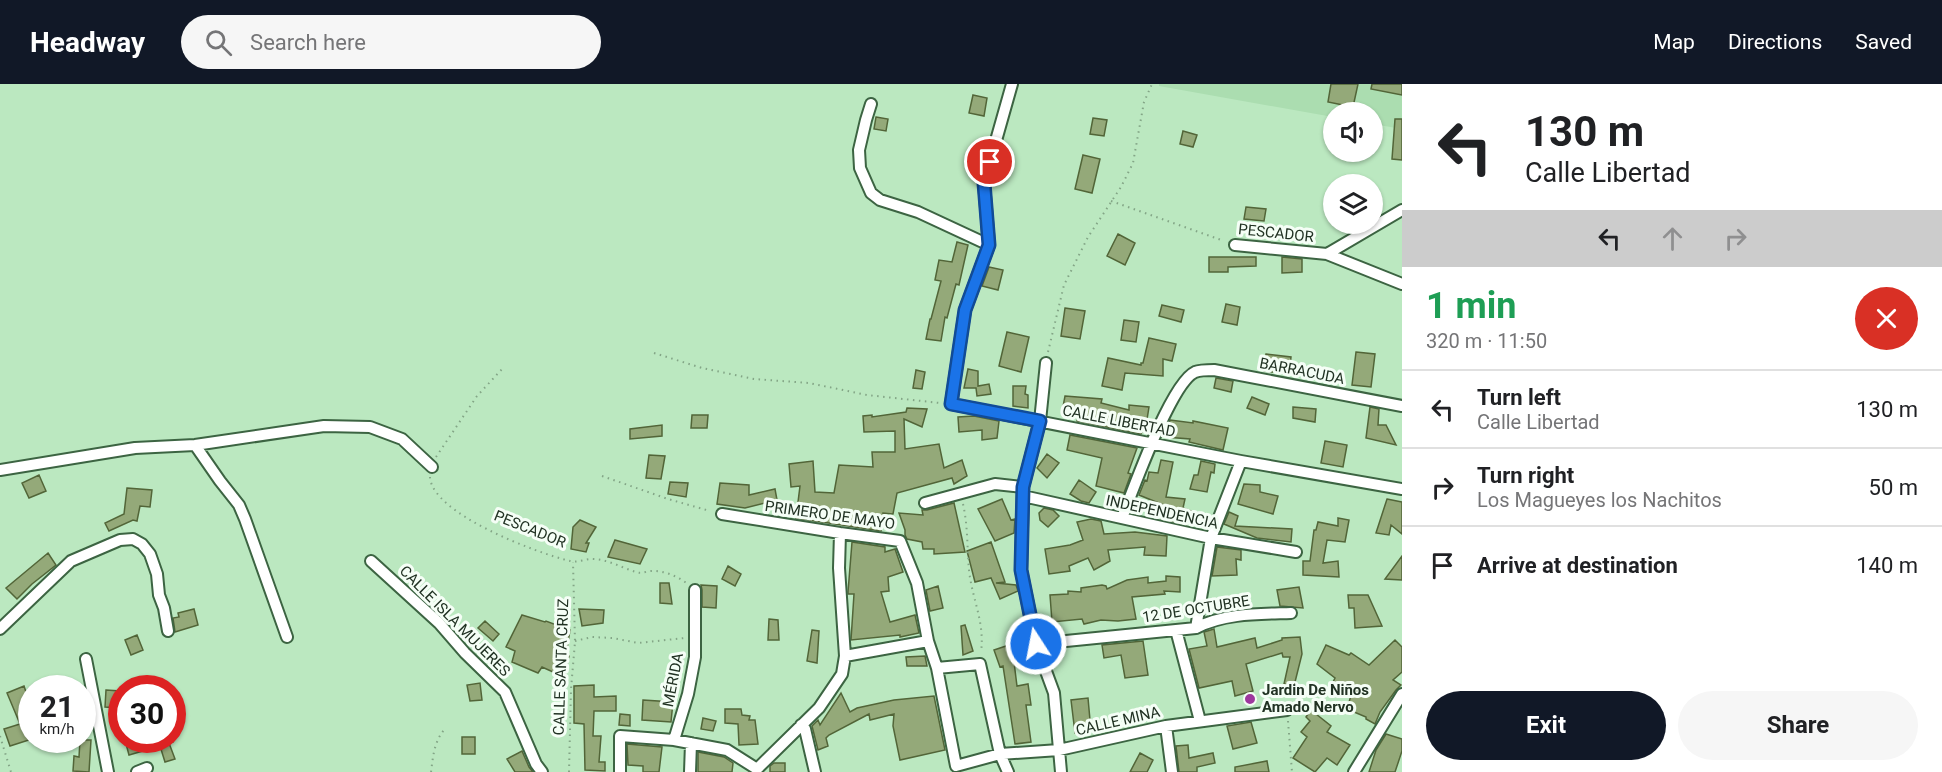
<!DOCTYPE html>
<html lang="en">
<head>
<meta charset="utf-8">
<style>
  :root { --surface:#fff; --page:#f6f6f6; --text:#202124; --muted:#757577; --line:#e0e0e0; --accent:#111827 }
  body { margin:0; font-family:Roboto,sans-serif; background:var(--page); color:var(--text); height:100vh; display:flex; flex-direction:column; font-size:22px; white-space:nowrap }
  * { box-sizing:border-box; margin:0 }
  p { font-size:20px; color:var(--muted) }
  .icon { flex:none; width:33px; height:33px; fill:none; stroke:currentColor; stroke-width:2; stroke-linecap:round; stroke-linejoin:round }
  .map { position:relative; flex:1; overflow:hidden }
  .panel { display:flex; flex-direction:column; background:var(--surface); width:540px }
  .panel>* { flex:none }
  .banner { background:#fff; color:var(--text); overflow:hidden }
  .buttons { position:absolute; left:1323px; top:18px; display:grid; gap:12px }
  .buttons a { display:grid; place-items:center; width:60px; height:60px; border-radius:50%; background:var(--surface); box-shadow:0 2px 4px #0004; font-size:30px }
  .speed { position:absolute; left:18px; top:591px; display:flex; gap:12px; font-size:30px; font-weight:700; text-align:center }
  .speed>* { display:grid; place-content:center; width:78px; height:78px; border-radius:50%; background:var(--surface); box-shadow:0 2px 4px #0004; line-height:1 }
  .speed small { font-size:15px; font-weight:400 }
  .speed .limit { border:9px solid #d22; background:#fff; color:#111 }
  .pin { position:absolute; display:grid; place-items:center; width:51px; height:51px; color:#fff; margin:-26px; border:3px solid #fff; border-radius:50%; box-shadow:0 2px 6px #0007 }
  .me { position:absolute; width:66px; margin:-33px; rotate:349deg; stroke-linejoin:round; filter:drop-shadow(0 0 4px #0008) }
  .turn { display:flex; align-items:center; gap:21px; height:126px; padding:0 24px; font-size:27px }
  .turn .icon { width:78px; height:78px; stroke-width:2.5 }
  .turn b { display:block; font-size:42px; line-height:51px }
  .lanes { display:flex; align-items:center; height:57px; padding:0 24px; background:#0003; justify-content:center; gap:30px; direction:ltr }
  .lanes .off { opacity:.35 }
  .round { display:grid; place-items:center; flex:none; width:63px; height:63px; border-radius:32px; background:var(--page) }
  .head { display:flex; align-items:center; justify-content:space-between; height:102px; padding:0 24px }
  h1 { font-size:36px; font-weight:700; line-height:45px; color:#1e9e55 }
  .cta { display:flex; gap:12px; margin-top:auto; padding:12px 24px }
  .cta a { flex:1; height:69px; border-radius:36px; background:var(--accent); color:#fff; font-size:24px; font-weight:700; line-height:69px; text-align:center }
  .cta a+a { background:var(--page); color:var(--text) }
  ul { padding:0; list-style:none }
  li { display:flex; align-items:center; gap:18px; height:78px; padding:0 24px; border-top:2px solid var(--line) }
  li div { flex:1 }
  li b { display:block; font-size:22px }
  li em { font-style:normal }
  header { display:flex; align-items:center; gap:36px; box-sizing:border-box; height:84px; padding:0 30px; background:var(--accent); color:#fff }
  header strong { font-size:28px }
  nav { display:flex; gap:33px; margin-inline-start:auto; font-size:21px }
  .search { width:420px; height:54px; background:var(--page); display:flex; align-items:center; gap:15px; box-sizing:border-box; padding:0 21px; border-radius:33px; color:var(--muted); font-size:22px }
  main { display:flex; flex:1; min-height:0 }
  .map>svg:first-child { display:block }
</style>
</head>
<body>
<header>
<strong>Headway</strong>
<div class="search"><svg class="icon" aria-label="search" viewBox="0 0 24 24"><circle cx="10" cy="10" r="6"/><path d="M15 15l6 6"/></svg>Search here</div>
<nav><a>Map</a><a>Directions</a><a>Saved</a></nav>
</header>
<main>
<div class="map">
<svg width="1402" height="688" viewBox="0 0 1402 688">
  <rect width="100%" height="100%" fill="#bbe8c0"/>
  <path fill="#abddb0" d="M1159,0H1402V45L1373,40L1372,28H1334L1333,33L1159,2Z"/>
  <path fill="#94a979" stroke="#526538" stroke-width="1.5" d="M1331,0H1358L1353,23L1328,18Z
    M1372,0H1402V11L1371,5Z
    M973,11L987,14L984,32L969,29Z
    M876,33L888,35L886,47L874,45Z
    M1093,34L1107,36L1104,52L1090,50Z
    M1395,35H1402V76L1392,75Z
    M1183,47L1197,51L1193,63L1180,60Z
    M1083,71L1100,75L1092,109L1075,105Z
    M1246,123L1266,125L1264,137L1244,135Z
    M1118,150L1135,159L1125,181L1107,172Z
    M957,158L968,161L959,201L956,200L947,234L945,233L941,257L926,255L930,235H931L941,197L935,196L939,176L952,178Z
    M1209,173H1256V182L1228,183V188H1209Z
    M1282,173L1302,175V188L1282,189Z
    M989,183L1003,186L998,206L982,202Z
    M1226,220L1240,223L1237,241L1222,238Z
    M1162,221L1184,226L1181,238L1159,232Z
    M1065,224L1085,227L1080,255L1061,252Z
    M1124,236L1139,238L1136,258L1121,256Z
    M1007,248L1029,253L1021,288L999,282Z
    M1149,254L1176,260L1172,277L1163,275V292L1125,289L1122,306L1102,302L1108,274L1141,281V279H1143Z
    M1356,268L1375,270L1371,303L1352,301Z
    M1266,270L1291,273L1289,290L1264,287Z
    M968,285L978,287V302L989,300L991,310L977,312L976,304H964Z
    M916,286L925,288L922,305L913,304Z
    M1216,294L1233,297L1231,308L1214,304Z
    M1013,302H1026L1025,310L1028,311V324L1013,322Z
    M1065,312L1102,315L1101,319L1129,326V321L1149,323L1145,348H1142L1141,350L1077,337L1079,328H1062Z
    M1252,313L1269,320L1265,331L1247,324Z
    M1293,323L1316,325L1315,338L1293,334Z
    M1370,323L1379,325L1378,341H1386L1396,361L1366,354Z
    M907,324L927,325L922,343L904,335L905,365L939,360L944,384L962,376L967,392L954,400L952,394L897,409L893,430L883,429L881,447L796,434L800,402L791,403L789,380L813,377L815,408L834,409L839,381L873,383L872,368H895V347L864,348L863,332L872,331V333L906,328Z
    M692,331H708L707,344H691Z
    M974,332L999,337L997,354L982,356V346L959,348L958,333Z
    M1170,336L1193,339V337L1228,344L1223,366L1189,358L1190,355L1165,353Z
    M662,341V352L630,355V345Z
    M1070,351L1137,364L1128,389L1131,390L1124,409L1096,402L1102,374L1067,366Z
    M1325,357L1347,361L1343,383L1321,379Z
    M1047,370L1059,379L1047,394L1037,384Z
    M649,371L665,372L661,395L646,394Z
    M1161,376L1173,378L1166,413L1185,415L1183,424L1191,427L1186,441L1161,435L1166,422L1139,411L1145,396L1147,397L1149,388L1158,389Z
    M1201,377L1215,380L1214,389L1211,388L1207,408L1190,405L1194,391H1198Z
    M39,391L46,407L29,414L22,399Z
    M1079,396L1096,408L1089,419L1081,417L1070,410Z
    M670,398L688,399L686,413L668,410Z
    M720,399L749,401V411L775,405L777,416L745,424L717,420Z
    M1244,400L1260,401V408L1278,412L1273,430L1238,420Z
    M127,404L152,406L150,423L140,422L137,437L133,436L109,447L105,439L124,430Z
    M1002,415L1011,436L1015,435L1014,449L995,457L978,425Z
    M1387,415L1402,418V450L1391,441L1389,451L1376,449Z
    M954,419L965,468L934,470V465H923L922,458L907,455L905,451V446L899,429L923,431L922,426H927Z
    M1044,424L1053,426L1059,432L1048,443L1040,436L1039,429Z
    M1229,428L1238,432L1235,442L1292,445L1291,458L1257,454L1224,440Z
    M1338,434L1349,436L1345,458L1327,456L1323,479L1338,477L1339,493L1303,491V477H1310L1314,446H1316L1318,438L1338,442Z
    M1091,435L1101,437L1104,450L1135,448L1167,452L1166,472L1144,471L1145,463L1108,466L1110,477L1094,486L1088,474L1069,482L1070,487L1049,490L1045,465L1070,461L1083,456L1077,438Z
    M580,436L596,443L586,459H589L586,468L571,465L573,443Z
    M615,456L647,465L640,480L608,473Z
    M852,458L885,463V468L895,465L903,488L888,493L889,507L881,508L890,538L915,531L919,549L900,553V551L851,556L854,510H848V508Z
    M991,458L1005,498L996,499L1016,501L1018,507L1000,515L991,494L975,498L967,467Z
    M1217,463L1241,466V476L1236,475L1237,491L1212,492Z
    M48,469L56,481L32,500L17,515L6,504Z
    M1402,472V496L1385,495Z
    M728,482L741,490L735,502L722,495Z
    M1166,492L1180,493V508L1164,507L1165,510L1132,513L1136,535L1118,537L1101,536L1084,540L1082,535L1052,538L1050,511L1068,510V507L1081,508V504L1102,501L1106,502L1107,505L1127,496L1148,493V499L1166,497Z
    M660,499H669L672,520L660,519Z
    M701,501L717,502L716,524L702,523V506Z
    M938,502L943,524L930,527L926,506Z
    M1299,503L1303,524L1280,522L1277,506Z
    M1348,511H1368L1382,542L1355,544L1354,524H1349Z
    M194,525L198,541L175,548L173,534L179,533L178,529Z
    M579,525L604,526L603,539L582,542Z
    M522,531L545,538L546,537L570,546L566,571L569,572L564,593L542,583L538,589L512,578L515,567L506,563Z
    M769,535L778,536L779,556H768Z
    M485,537L499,550L493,557L478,544Z
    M965,541L973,567L963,571L961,542Z
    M1214,545L1217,563L1255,554L1257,564L1282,556V554L1300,553L1302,570L1294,602L1284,600L1290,573H1283L1282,569L1246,580L1253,607L1235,612L1232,597L1199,604L1189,565L1207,562L1204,548Z
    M812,546L819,547L817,579L807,577Z
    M137,551L143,566L131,571L125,556Z
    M1395,556L1402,563V588L1393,596L1401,601L1396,606L1380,628L1375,640L1366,635V633L1347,625L1352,608L1332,600L1335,594L1317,580L1326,561L1349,571L1351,569L1369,581Z
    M1143,557L1148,591L1125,594L1121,571L1104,574L1102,561Z
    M1009,561L1015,577L1014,578L1017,602L1028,600L1031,621H1026L1031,658L1015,660L1003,582L1000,583L994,566Z
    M925,572L927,582H907L906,573Z
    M480,599L482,616L470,617L467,601Z
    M594,601V613L616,612V627H594L593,652H601L599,678H605V687L585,686L584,640L574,639V602Z
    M24,602L27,611L32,609V655L10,662L4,645L20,640L7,609Z
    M106,606L120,607L119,624L105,623Z
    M841,609L850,628L857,624L894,616L934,612L945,666L900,676L893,642L894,630L870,636L869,630L829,651L826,654L828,662L818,666L812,642L818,636L820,641Z
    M1088,614L1091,647L1075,649L1071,616Z
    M643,616L673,618L671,638L642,636Z
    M725,625H741L742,631L750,632L749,636H755L758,660L739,661L738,640L725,639Z
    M1311,626L1331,642L1327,648L1350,661L1337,681L1327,674L1315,688L1293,674L1307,653L1301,648L1310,637L1306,633Z
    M620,630L630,631V642L619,641Z
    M703,634L716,637L713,647L701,645Z
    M1251,638L1257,659L1233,665L1227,642Z
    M1386,650L1402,655V667L1395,688H1369L1376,666Z
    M462,653H475V670H462Z
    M80,656H91L89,688L73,687L74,672L79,673Z
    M125,656H173V658L169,659L175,675L165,678L160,662L129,671Z
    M627,660L662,663L659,688H643V682L628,681Z
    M1188,661L1189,674L1213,669L1215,679L1197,683V688H1179L1176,662Z
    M522,667L529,683L533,688H515L507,675Z
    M698,668L724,673L733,679L732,688H698Z
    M1140,669L1153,676L1147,688H1130Z
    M1267,677L1269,688H1235V683Z
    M774,679H785V688H770V682Z"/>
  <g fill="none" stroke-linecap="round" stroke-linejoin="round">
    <g stroke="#3c6442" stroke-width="14">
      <path id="street" d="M1012,0L984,99L989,161L965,226L951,320L1241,377L1402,405
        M871,20L866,36L859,66L860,84L871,109L880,116L918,128L989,161
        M1235,161L1327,170L1402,200
        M1327,170L1402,126
        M1046,279L1040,337L1023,403L1021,486L1036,560L1054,609L1061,688
        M195,361L220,397L239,421L245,435L287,553
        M0,386L135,364L195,361L324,342L370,343L402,355L432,383
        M1023,412L1211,454L1296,468
        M925,419L995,400L1023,403
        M722,430L840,449L900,457L917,499L928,557L937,584L956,682L1000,670L1059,666L1166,642L1287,626
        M1122,434C1133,406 1171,299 1195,288C1200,286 1208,286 1214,286L1402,322
        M371,477L439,539L465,569L505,608L536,680L542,688
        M1196,544L1211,454L1241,377
        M0,545L71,477L120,456L133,455L142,460L150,470L157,490L159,511L164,524L168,547
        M1176,546L1200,637
        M1036,560L1196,544C1224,529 1260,530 1291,529
        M845,572L928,557
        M86,575L108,688
        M937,584L980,580L1000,670L1008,688
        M801,641L805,645L815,688
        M1166,642L1172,688
        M674,656L688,610L695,573V506
        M137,688L147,684
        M620,688V652L674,656L727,666L757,685L819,624L842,590L845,572L839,484L840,449
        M690,688L691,659
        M1354,688L1402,610"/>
    </g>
    <path stroke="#83a586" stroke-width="2" stroke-dasharray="1.5 4.5" stroke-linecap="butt" d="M1111,117L1224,157
      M1048,268L1064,201L1088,153L1121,103L1133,79L1144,18L1152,0
      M654,269L702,284L754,295L809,299L867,311L940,319
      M436,373L477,312L503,284
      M602,392L668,415L710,427
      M430,393C432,430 537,469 570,477C577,479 585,475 592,475C608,475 622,484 636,488C641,490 644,488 650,487C663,486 677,492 688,500
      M963,420C968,442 967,464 969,486C972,515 985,538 981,568
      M575,557L592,553L613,554L638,559L685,554
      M1288,637L1292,688
      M0,652L11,688
      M431,688C433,673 434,658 444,646
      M569,688L571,605L575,558L573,478"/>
    <use href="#street" stroke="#fff" stroke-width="10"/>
  </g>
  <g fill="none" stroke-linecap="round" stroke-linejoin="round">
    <g stroke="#114b97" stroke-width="15">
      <path id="route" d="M990,78L984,99L989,161L965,226L951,320L1040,337L1023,403L1021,486L1036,560"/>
    </g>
    <use href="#route" stroke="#1a73e8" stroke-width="10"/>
  </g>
  <circle fill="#9d389d" stroke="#f5fef6" stroke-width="2" cx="1250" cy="615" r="6"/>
  <g text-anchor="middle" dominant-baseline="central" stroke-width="6" stroke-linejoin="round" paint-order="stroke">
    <g font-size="15" fill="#213223" stroke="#f5fef6">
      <text transform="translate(1276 149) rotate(6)">PESCADOR</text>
      <text transform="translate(1302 287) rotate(11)">BARRACUDA</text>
      <text transform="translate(1119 337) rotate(11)">CALLE LIBERTAD</text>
      <text transform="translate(1162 428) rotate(12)">INDEPENDENCIA</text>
      <text transform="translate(830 431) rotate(8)">PRIMERO DE MAYO</text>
      <text transform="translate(530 445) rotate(22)">PESCADOR</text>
      <text transform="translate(1196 525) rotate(-9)">12 DE OCTUBRE</text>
      <text transform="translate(455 537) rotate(45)">CALLE ISLA MUJERES</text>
      <text transform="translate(561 583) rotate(-88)">CALLE SANTA CRUZ</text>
      <text transform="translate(673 596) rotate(-79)">MÉRIDA</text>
      <text transform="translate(1118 637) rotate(-13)">CALLE MINA</text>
    </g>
    <g font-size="15" font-weight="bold" fill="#213223" stroke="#f5fef6" text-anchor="start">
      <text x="1262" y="606">Jardin De Niños<tspan x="1262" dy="17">Amado Nervo</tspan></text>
    </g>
  </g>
</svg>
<div class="buttons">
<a><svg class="icon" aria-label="sound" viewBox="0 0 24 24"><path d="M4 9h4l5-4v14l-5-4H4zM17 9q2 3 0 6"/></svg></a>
<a><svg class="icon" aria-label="layers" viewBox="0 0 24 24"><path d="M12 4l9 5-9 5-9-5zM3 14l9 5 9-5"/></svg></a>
</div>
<div class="speed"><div>21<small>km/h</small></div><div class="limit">30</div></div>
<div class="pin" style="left:990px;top:78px;background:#d93025"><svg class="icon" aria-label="arrive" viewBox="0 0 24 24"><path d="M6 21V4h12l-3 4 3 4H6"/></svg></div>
<svg class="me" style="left:1036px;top:560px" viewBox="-20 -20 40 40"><circle r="17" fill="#1a73e8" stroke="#fff" stroke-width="3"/><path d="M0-11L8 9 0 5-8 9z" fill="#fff"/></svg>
</div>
<section class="panel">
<div class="banner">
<div class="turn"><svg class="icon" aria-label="left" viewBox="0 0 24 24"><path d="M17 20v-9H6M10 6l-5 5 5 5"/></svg><div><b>130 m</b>Calle Libertad</div></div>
<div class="lanes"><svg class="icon" aria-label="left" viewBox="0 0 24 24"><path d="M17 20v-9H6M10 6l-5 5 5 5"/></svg><svg class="icon off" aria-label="ahead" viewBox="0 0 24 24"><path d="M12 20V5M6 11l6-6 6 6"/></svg><svg class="icon off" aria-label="right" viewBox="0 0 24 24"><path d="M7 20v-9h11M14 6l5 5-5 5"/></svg></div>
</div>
<div class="head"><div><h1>1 min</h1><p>320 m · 11:50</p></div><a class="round" style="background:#d93025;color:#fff"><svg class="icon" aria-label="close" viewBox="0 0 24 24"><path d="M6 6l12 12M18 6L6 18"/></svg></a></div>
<ul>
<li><svg class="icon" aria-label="left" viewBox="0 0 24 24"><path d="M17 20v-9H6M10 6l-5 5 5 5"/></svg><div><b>Turn left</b><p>Calle Libertad</p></div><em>130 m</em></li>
<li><svg class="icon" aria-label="right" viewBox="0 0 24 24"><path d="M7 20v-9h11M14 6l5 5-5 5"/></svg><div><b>Turn right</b><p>Los Magueyes los Nachitos</p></div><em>50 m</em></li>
<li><svg class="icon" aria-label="arrive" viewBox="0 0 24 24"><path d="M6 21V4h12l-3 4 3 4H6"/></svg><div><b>Arrive at destination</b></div><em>140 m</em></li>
</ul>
<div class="cta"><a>Exit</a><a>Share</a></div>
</section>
</main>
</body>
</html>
